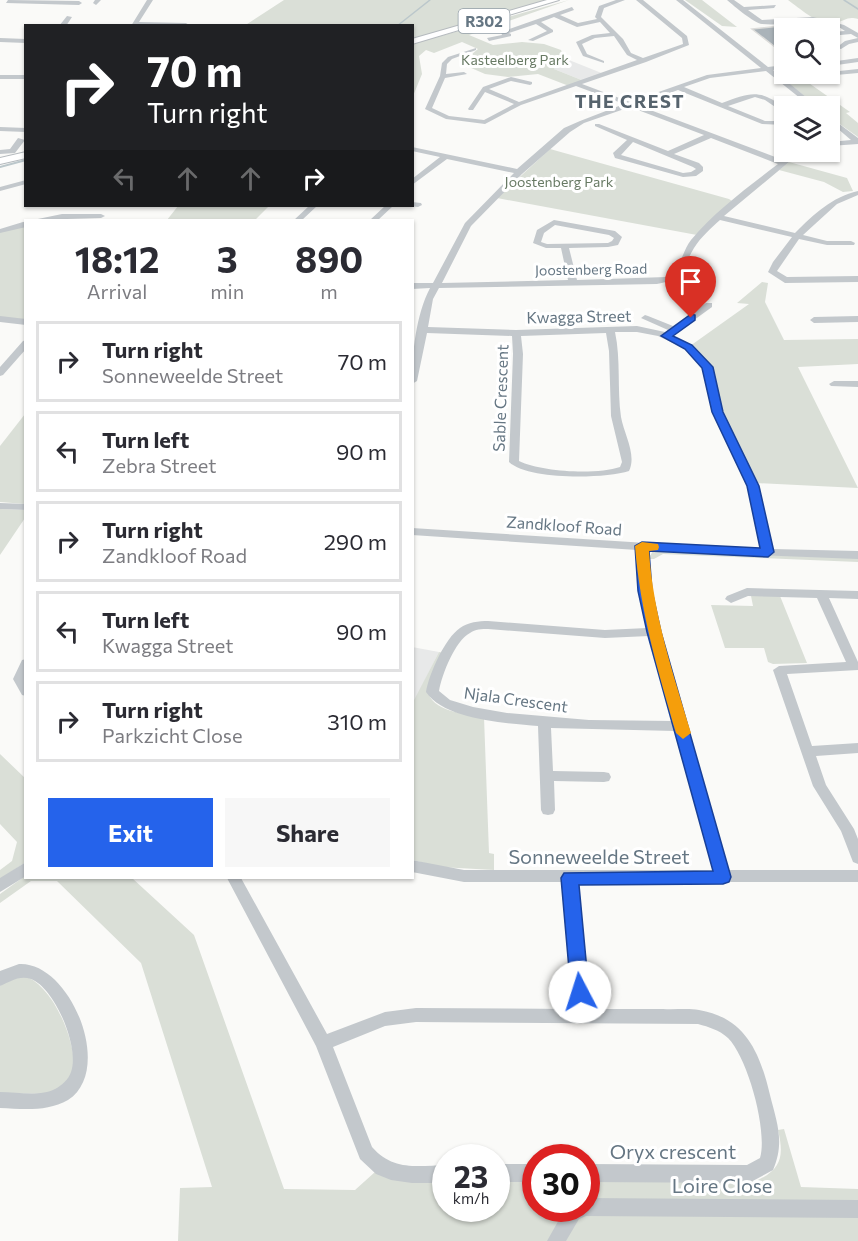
<!DOCTYPE html>
<html lang="en">
<head>
<meta charset="utf-8">
<style>
  :root { --surface:#fff; --page:#f7f7f7; --text:#2b2b33; --muted:#7c7c81; --line:#e1e1e2; --accent:#2563eb }
  body { margin:0; font-family:Commissioner,sans-serif; background:var(--page); color:var(--text); height:100vh; display:flex; flex-direction:column; font-size:22px; white-space:nowrap }
  * { box-sizing:border-box; margin:0 }
  p { font-size:20px; color:var(--muted) }
  .icon { flex:none; width:33px; height:33px; fill:none; stroke:currentColor; stroke-width:2; stroke-linecap:round; stroke-linejoin:round }
  .map { position:relative; flex:1; overflow:hidden }
  .side { position:absolute; left:24px; top:219px; width:390px; height:660px; display:flex; flex-direction:column; background:var(--surface); border-radius:0px; box-shadow:0 2px 4px #0004 }
  .side>* { flex:none }
  .top-card { position:absolute; left:24px; top:24px; width:390px; height:183px; border-radius:0px; box-shadow:0 2px 4px #0004; background:#202124; color:#fff; overflow:hidden }
  .controls { position:absolute; left:774px; top:18px; display:grid; gap:12px }
  .controls a { display:grid; place-items:center; width:66px; height:66px; border-radius:0px; background:var(--surface); box-shadow:0 2px 4px #0004; font-size:30px }
  .speed { position:absolute; left:432px; top:1144px; display:flex; gap:12px; font-size:30px; font-weight:700; text-align:center }
  .speed>* { display:grid; place-content:center; width:78px; height:78px; border-radius:50%; background:var(--surface); box-shadow:0 2px 4px #0004; line-height:1 }
  .speed small { font-size:15px; font-weight:400 }
  .speed .limit { border:9px solid #d22; background:#fff; color:#111 }
  .pin { position:absolute; display:grid; place-items:center; width:51px; height:51px; color:#fff; margin:-62px -26px; border-radius:50% 50% 50% 0; rotate:-45deg; box-shadow:0 0 6px #0007 }
  .pin .icon { rotate:45deg }
  .me { position:absolute; width:66px; margin:-33px; rotate:355deg; stroke-linejoin:round; filter:drop-shadow(0 0 4px #0008) }
  .turn { display:flex; align-items:center; gap:21px; height:126px; padding:0 24px; font-size:27px }
  .turn .icon { width:78px; height:78px; stroke-width:2.5 }
  .turn b { display:block; font-size:42px; line-height:51px }
  .lanes { display:flex; align-items:center; height:57px; padding:0 24px; background:#0003; justify-content:center; gap:30px; direction:ltr }
  .lanes .off { opacity:.35 }
  .eta { display:flex; justify-content:space-evenly; align-items:center; height:102px; text-align:center }
  .eta b { font-size:36px; font-weight:700; line-height:42px }
  .action { display:flex; gap:12px; margin-top:auto; padding:12px 24px }
  .action a { flex:1; height:69px; border-radius:0px; background:var(--accent); color:#fff; font-size:24px; font-weight:700; line-height:69px; text-align:center }
  .action a+a { background:var(--page); color:var(--text) }
  ul { padding:0; list-style:none }
  li { display:flex; align-items:center; gap:18px; height:81px; margin:0 12px 9px; padding:0 12px; border:3px solid var(--line); border-radius:0px }
  li div { flex:1 }
  li b { display:block; font-size:22px }
  li em { font-style:normal }
  .map>svg:first-child { display:block }
</style>
</head>
<body>
<div class="map">
<svg width="858" height="1241" viewBox="0 0 858 1241">
  <rect width="100%" height="100%" fill="#fafaf8"/>
  <path fill="#e8e9e9" d="M564,58L604,74L584,81L554,69Z
    M412,647L439,652L413,704H412Z"/>
  <path fill="#dadfd7" d="M284,0H548L413,40L412,26H244Z
    M569,0L469,35L493,45L522,42L544,44L561,50L564,58L554,69L584,81L569,86L538,74L508,77L485,74L469,67L466,59L478,49L462,42L434,53L426,50L419,56L422,74L413,96L412,44Z
    M685,0H702L737,27L722,26Z
    M788,0H858V19C847,16 845,21 835,23C818,26 801,9 788,0Z
    M784,72L796,74L850,112L846,113L858,123V137L830,117V106H817L776,73Z
    M550,149L729,199L732,201L697,235L497,198Z
    M789,162L847,178L853,191L843,192L824,182L779,170Z
    M178,206H269L255,220H167Z
    M25,225V320L0,317V232Z
    M762,282L768,283L765,302L784,340L858,339V364L798,367L858,488L756,483L724,419L715,379L690,346L749,304L737,303Z
    M25,414V504L0,502V446Z
    M0,509L25,510V518L0,555Z
    M653,551L858,558V562L663,554L654,559H648Z
    M754,594L780,596L807,663L773,664L768,662L764,648H725L711,605L753,606L751,596Z
    M439,652L443,653L427,689C432,713 464,713 484,717L489,853L494,854V870L440,867L413,860L412,704Z
    M0,754L25,778L26,862L0,879V870L12,861L17,842L0,824Z
    M25,876L132,878L194,935L284,1189L355,1190L375,1172L395,1180H445L446,1209H496L497,1181H535L536,1209H586L587,1181H756C782,1169 784,1156 778,1130L784,1129L801,1187L858,1189V1241H178L180,1188L212,1187L141,963L57,881H31L0,903V894Z
    M25,976C54,987 76,1041 74,1071L62,1087L47,1094L0,1093V986L7,981Z"/>
  <g fill="none" stroke-linecap="round" stroke-linejoin="round">
    <path stroke="#bbc7cb" stroke-width="1.5" d="M844,0L858,9
      M397,26L430,0"/>
    <path stroke="#bbc7cb" stroke-width="2" d="M0,167L26,160"/>
  </g>
  <path fill="#aab3b9" stroke="#dcdcda" stroke-width="1.5" d="M784,26V54L752,29L780,26Z"/>
  <g fill="none" stroke-linecap="round" stroke-linejoin="round">
    <g stroke="#b5babe" stroke-width="2">
      <path id="major" d="M547,0H559L412,44V39Z
        M26,152V158L0,164V158Z"/>
    </g>
    <path fill="#c3c8cc" fill-rule="evenodd" d="M8,0L79,1L82,3L79,5L6,3Z
      M95,0H101L96,5L93,3Z
      M147,0H153L139,22L186,23L189,25L131,26Z
      M616,0H625L604,8L601,17L623,39L631,53L643,58L683,44L682,38L636,0H643L687,36L689,45L646,62L582,84L630,102L707,75L761,68L676,0H683L768,67L784,65V69L773,70L817,106H810L766,71L710,78L684,87L722,103C749,93 760,88 784,108V113L765,100L755,97L728,106L765,121H784V125L762,124L678,90L637,105L783,160L794,152H801L724,216L795,233C814,214 832,197 858,191V195L837,204L803,235L827,241H851L855,243L854,245H827L799,239L777,271L787,277L858,276V282L785,283L768,272L773,262L792,237L720,220C711,228 701,237 694,248C681,269 687,279 657,284L439,288L433,299L428,327L516,330L637,326L665,332L668,330L641,318L645,315L648,316L673,326L706,303H712V307L672,336L692,345L713,367L723,412L758,486L773,549L858,551V559L648,551L651,591L660,632L728,870H858V882H578L589,1009C614,1009 638,1009 663,1009C674,1010 688,1008 699,1010C746,1018 760,1053 770,1095C777,1123 785,1142 773,1170L749,1183L586,1182V1164L747,1165L760,1158C768,1132 748,1058 728,1038C719,1030 709,1027 698,1024L416,1022L385,1026L333,1047L372,1147C393,1171 417,1166 446,1165V1183H412L391,1180L376,1174L360,1159L316,1046L227,878H241L327,1034L385,1012L416,1008L574,1009L563,882H464L412,872V860L464,870H714L675,731L551,728L553,771L604,772L609,773L611,777L609,781L604,782L554,781L555,810L553,814L548,815L543,814L541,810L538,726C506,723 445,720 426,692C429,674 445,638 460,628C468,622 479,621 488,621L605,630L647,628L639,591L637,550L412,535V528L694,546L762,548L748,486L713,412L703,368L686,349L658,336L637,332H615C621,360 617,389 621,417C624,434 637,455 629,471C604,479 528,480 509,462L513,354L512,336L427,333L417,381L412,384C412,353 416,315 430,288L412,289V283H433L465,223L514,173L447,159L412,185V179L440,157L412,151V147L517,169L564,128L580,121L624,104L576,86L521,105L485,124L446,119L425,109L440,76L442,63L448,57L476,48V50L452,59L447,64L446,74L464,72L467,74L445,78L432,108L449,116L484,120L514,104L485,92L473,110H469L468,109L483,87L511,77L532,82V84L530,85L511,81L489,89L519,102L637,60L627,55L614,36L595,38L582,44L587,54L604,61V63L583,56L576,42L592,35L610,33L600,22L577,27L554,17L541,22L553,30V32L533,41L528,40L547,31L536,24L509,33L511,34V36L489,41L487,38L502,35L501,32L572,7L574,10L560,15L578,23L597,19L595,17L599,6ZM630,107L704,135L668,151L599,124H595V126L627,140L613,153L615,158L683,177L696,176L703,171V167L699,163L674,154L711,138L778,164C748,187 715,211 691,240C681,253 681,271 666,277L577,280L569,248L608,247L618,245L622,237L615,231L554,220L537,230L533,243L546,248H561L568,280L442,283L471,226L522,174L570,132L584,123ZM633,142L693,167L696,169L691,172L683,173L621,155ZM555,225L609,235L614,238L612,241L608,243L547,244L541,242L544,233ZM606,333L609,351L611,416L622,462L620,467C596,475 542,472 519,461L523,354L521,336ZM488,629L605,638L649,636L673,721L589,720L507,713L473,707L450,700L439,691C442,674 455,641 470,633C475,629 482,629 488,629Z
      M727,0H734L744,7L776,5L774,8L748,10L762,20L813,17L844,25L858,33V38L851,34L830,36V32L845,31C818,13 791,27 762,24C754,23 734,6 727,0Z
      M67,16L72,17L66,26H59Z
      M0,38L26,39V43L0,42Z
      M858,38V42L849,44L841,49L836,48L845,41Z
      M858,58V62L830,66V62Z
      M858,69V73L803,78L800,76L803,74H830V72Z
      M0,75H26V79H0Z
      M830,117L858,138V144L830,146V142L851,140L830,122Z
      M0,127L26,128V132L0,131Z
      M18,138L25,140L15,153L0,154V150L10,149Z
      M26,180V184L0,191V187Z
      M412,202L421,203L422,205L418,207L409,206H412Z
      M309,206H317L302,220H294Z
      M385,206H393L378,220H370Z
      M62,214H101L105,216L101,218L33,220Z
      M23,222H26V227L0,233V229Z
      M0,316L26,319V325L0,322Z
      M858,316V322L814,323L810,320L814,317Z
      M26,340V349L3,375L0,376V367L23,341Z
      M834,381H858V387L831,386L829,384Z
      M0,503L26,504V510L0,509Z
      M747,588L858,591V599L829,598L858,662V670L787,674L812,746L858,743V753L816,756L826,785L854,829L858,839V864L853,862L841,831L813,786L773,670L779,666L846,662L817,598L748,596L731,603L725,599L727,596Z
      M26,659V696L22,695L13,679L22,660Z
      M26,862V876L0,892V878Z
      M19,964C70,961 115,1070 68,1100C47,1112 23,1109 0,1108V1092C17,1092 40,1097 55,1089C61,1086 69,1079 71,1072C80,1048 55,988 31,979C19,975 10,982 0,986V971Z
      M496,1164H536V1182H496Z
      M586,1198L858,1200V1218L586,1216L579,1219L566,1241H547L565,1209H586Z"/>
    <use href="#major" fill="#fff" fill-rule="evenodd"/>
  </g>
  <path fill="#2563eb" stroke="#184099" stroke-width="1.5" d="M691,314L695,315V320L673,336L692,345L713,367L723,412L759,486L774,552L768,557L649,551L652,591L661,632L731,877L729,882L723,884L579,885L589,992L586,998L580,1000L574,998L571,992L561,878L564,873L713,871L647,632L638,591L635,546L642,542L760,548L747,486L712,412L702,368L685,349L661,336Z"/>
  <path fill="#f59e0b" d="M642,542L658,544L659,547L658,550L649,551C653,614 673,673 691,733L683,739L676,733C658,671 640,611 635,546Z"/>
  <g text-anchor="middle" dominant-baseline="central" stroke-width="6" stroke-linejoin="round" paint-order="stroke">
    <g font-size="14" fill="#687a64" stroke="#fff">
      <text x="515" y="59">Kasteelberg Park</text>
      <text x="559" y="181">Joostenberg Park</text>
    </g>
    <g font-size="14" fill="#657683" stroke="#fff">
      <text transform="translate(591 269) rotate(-1)">Joostenberg Road</text>
    </g>
    <rect fill="#fff" stroke="#939fa8" stroke-width="1.5" x="458.5" y="9" width="51" height="24" rx="4.5"/>
    <g font-size="15" font-weight="bold" fill="#657683">
      <text x="484" y="21">R302</text>
    </g>
    <g font-size="16" fill="#657683" stroke="#fff">
      <text transform="translate(579 316) rotate(-1)">Kwagga Street</text>
      <text transform="translate(500 398) rotate(-88)">Sable Crescent</text>
      <text transform="translate(564 525) rotate(4)">Zandkloof Road</text>
      <text transform="translate(516 699) rotate(8)">Njala Crescent</text>
    </g>
    <g font-size="18" font-weight="bold" letter-spacing="1.5" fill="#57646e" stroke="#fff">
      <text x="630" y="101">THE CREST</text>
    </g>
    <g font-size="20" fill="#657683" stroke="#fff">
      <text x="599" y="856">Sonneweelde Street</text>
      <text x="673" y="1151">Oryx crescent</text>
      <text x="722" y="1185">Loire Close</text>
    </g>
  </g>
</svg>
<div class="controls">
<a><svg class="icon" aria-label="search" viewBox="0 0 24 24"><circle cx="10" cy="10" r="6"/><path d="M15 15l6 6"/></svg></a>
<a><svg class="icon" aria-label="layers" viewBox="0 0 24 24"><path d="M12 4l9 5-9 5-9-5zM3 14l9 5 9-5"/></svg></a>
</div>
<div class="speed"><div>23<small>km/h</small></div><div class="limit">30</div></div>
<div class="pin" style="left:691px;top:318px;background:#d93025"><svg class="icon" aria-label="arrive" viewBox="0 0 24 24"><path d="M6 21V4h12l-3 4 3 4H6"/></svg></div>
<svg class="me" style="left:580px;top:992px" viewBox="-20 -20 40 40"><circle r="19" fill="#fff"/><path d="M0-13L10 11 0 6-10 11z" fill="#2563eb"/></svg>
<div class="top-card">
<div class="turn"><svg class="icon" aria-label="right" viewBox="0 0 24 24"><path d="M7 20v-9h11M14 6l5 5-5 5"/></svg><div><b>70 m</b>Turn right</div></div>
<div class="lanes"><svg class="icon off" aria-label="left" viewBox="0 0 24 24"><path d="M17 20v-9H6M10 6l-5 5 5 5"/></svg><svg class="icon off" aria-label="ahead" viewBox="0 0 24 24"><path d="M12 20V5M6 11l6-6 6 6"/></svg><svg class="icon off" aria-label="ahead" viewBox="0 0 24 24"><path d="M12 20V5M6 11l6-6 6 6"/></svg><svg class="icon" aria-label="right" viewBox="0 0 24 24"><path d="M7 20v-9h11M14 6l5 5-5 5"/></svg></div>
</div>
<section class="side">
<div class="eta">
<div><b>18:12</b><p>Arrival</p></div>
<div><b>3</b><p>min</p></div>
<div><b>890</b><p>m</p></div>
</div>
<ul>
<li><svg class="icon" aria-label="right" viewBox="0 0 24 24"><path d="M7 20v-9h11M14 6l5 5-5 5"/></svg><div><b>Turn right</b><p>Sonneweelde Street</p></div><em>70 m</em></li>
<li><svg class="icon" aria-label="left" viewBox="0 0 24 24"><path d="M17 20v-9H6M10 6l-5 5 5 5"/></svg><div><b>Turn left</b><p>Zebra Street</p></div><em>90 m</em></li>
<li><svg class="icon" aria-label="right" viewBox="0 0 24 24"><path d="M7 20v-9h11M14 6l5 5-5 5"/></svg><div><b>Turn right</b><p>Zandkloof Road</p></div><em>290 m</em></li>
<li><svg class="icon" aria-label="left" viewBox="0 0 24 24"><path d="M17 20v-9H6M10 6l-5 5 5 5"/></svg><div><b>Turn left</b><p>Kwagga Street</p></div><em>90 m</em></li>
<li><svg class="icon" aria-label="right" viewBox="0 0 24 24"><path d="M7 20v-9h11M14 6l5 5-5 5"/></svg><div><b>Turn right</b><p>Parkzicht Close</p></div><em>310 m</em></li>
</ul>
<div class="action"><a>Exit</a><a>Share</a></div>
</section>
</div>
</body>
</html>
